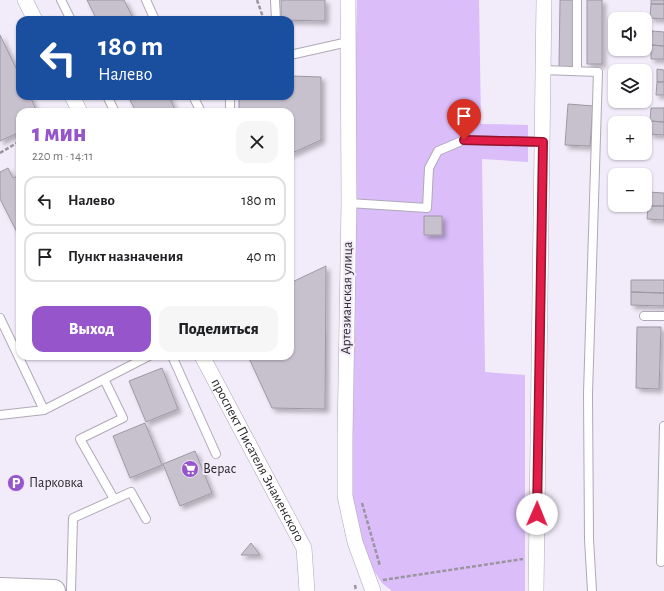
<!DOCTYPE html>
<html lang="ru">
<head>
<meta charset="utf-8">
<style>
  :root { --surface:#fff; --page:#f6f6f6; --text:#202124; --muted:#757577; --line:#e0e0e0; --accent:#9655cb }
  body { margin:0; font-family:"Alegreya Sans",sans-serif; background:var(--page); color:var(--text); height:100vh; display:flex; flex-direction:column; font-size:15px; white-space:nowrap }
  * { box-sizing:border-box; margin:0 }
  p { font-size:13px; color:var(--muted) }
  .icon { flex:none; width:22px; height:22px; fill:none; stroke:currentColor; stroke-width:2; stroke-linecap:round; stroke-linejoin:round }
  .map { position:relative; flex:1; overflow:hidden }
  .sheet { position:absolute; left:16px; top:108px; width:278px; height:252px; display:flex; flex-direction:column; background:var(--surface); border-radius:12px; box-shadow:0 1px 3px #0004 }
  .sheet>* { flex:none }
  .banner { position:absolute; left:16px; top:16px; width:278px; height:84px; border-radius:12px; box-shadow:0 1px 3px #0004; background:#1a4fa0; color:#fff; overflow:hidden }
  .controls { position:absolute; left:608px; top:12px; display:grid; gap:8px }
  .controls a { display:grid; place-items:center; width:44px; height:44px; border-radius:8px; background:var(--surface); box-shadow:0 1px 3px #0004; font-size:20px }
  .pin { position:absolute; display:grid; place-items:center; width:34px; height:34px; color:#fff; margin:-41px -17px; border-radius:50% 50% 50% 0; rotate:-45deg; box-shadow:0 0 4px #0007 }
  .pin .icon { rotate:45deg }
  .me { position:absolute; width:44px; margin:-22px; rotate:1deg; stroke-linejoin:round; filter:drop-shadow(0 0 3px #0008) }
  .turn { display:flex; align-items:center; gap:14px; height:84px; padding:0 16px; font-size:18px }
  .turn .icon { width:52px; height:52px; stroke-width:2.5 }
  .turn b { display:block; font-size:28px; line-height:34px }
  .round { display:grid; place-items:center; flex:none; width:42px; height:42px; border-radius:12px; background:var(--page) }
  .head { display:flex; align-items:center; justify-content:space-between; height:68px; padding:0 16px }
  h1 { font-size:24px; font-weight:800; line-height:30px; color:var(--accent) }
  .action { display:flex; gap:8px; margin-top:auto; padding:8px 16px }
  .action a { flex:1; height:46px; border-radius:12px; background:var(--accent); color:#fff; font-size:16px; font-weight:800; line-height:46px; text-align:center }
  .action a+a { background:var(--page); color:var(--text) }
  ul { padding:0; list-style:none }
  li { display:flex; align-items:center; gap:12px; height:50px; margin:0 8px 6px; padding:0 8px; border:2px solid var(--line); border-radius:12px }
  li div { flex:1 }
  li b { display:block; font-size:15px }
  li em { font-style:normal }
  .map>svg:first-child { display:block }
</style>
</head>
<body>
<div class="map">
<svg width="664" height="591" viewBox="0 0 664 591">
  <defs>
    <filter id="shadow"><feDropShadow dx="3.5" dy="3.5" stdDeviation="2" flood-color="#0004"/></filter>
  </defs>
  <rect width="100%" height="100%" fill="#f2ebf9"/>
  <path fill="#dabdf9" d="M357,0H479L481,124L528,125V162L482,159L485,372L525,375V591H392L382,583L355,542L345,473Z"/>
  <path fill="#c7c1ce" stroke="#9e98a5" filter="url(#shadow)" d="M87,0H124L134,20H97Z
    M281,0H325V21L281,20Z
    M560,0H573V68H559Z
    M587,0H602V64H587Z
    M651,0H664V4H651Z
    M651,4H664V19L650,18Z
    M652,31L664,32V46L651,45Z
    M0,35L20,76V96H30L37,112H20V132L0,141Z
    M651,45L664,46V59H651Z
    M657,69L664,70V82H657Z
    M290,76L321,77V140L290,154V112H239V96H290Z
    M657,82H664V95H656Z
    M128,96H169L176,112H136Z
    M568,104L593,106L590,146L565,145Z
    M651,108H664V122L650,121Z
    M650,121L664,122V135L650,134Z
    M8,168L13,178L20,175V238L0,199V172Z
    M648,192L664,193V206H648Z
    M648,206H664V220L647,219Z
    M424,216H442V235H424Z
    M326,266L325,409L272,408L248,356H290V283Z
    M631,280H664V293L631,292Z
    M631,292L664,293V306L631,305Z
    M637,327H661L659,389L636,388Z
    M162,368L178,409L146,422L129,381Z
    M145,423L162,465L130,478L113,436Z
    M195,451L212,493L180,506L163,464Z
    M251,543L260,555H241Z"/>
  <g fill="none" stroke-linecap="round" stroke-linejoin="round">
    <g stroke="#afa9b6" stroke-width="10">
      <path id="lane" d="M61,0L71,20
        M146,0L155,20
        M275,0L276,20
        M290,55L348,42
        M543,70L598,72L588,393L589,539L592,591
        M577,71V0
        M107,96L115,112
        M193,96L201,112
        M230,112V96
        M349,203L427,208L429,168L438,151L464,140L543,142
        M644,316H664
        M0,318L44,410
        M172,356L216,454
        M104,379L123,418L80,439L114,499
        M0,415L44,410L149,356
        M661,562L664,426
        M71,591L73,518L131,492L146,519"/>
    </g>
    <g stroke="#afa9b6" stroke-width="16">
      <g id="street">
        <path d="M25,0L35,20"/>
        <path d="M348,0L349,203L345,438V496L355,542L373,591"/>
        <path d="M72,96L80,112"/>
        <path id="s1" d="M202,356L304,548L307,591"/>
        <path d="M536,591L544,0"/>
      </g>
    </g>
    <g stroke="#afa9b6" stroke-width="24">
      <path id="secondary" d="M0,589L54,591"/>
    </g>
    <path stroke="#9a959f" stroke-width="2.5" stroke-dasharray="4 2" stroke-linecap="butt" d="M257,0L264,20
      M0,153L20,141
      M362,503L380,566
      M383,580L523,559
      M355,585L356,591"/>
    <use href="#lane" stroke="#fff" stroke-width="8"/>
    <use href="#street" stroke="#fff" stroke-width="15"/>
    <use href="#secondary" stroke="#fff" stroke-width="22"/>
  </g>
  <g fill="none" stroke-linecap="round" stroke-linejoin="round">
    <g stroke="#92132f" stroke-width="10">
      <path id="route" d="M464,140L543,142L537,514"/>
    </g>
    <use href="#route" stroke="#e11d48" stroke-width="7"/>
  </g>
  <defs>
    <g id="supermarket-disc" transform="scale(0.9)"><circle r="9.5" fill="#9655cb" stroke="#f2ebf9"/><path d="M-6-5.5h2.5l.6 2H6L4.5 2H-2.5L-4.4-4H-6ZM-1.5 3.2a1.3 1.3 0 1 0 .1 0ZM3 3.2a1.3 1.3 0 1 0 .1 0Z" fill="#fff"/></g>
    <g id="parking-disc" transform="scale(0.9)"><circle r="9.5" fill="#9655cb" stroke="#f2ebf9"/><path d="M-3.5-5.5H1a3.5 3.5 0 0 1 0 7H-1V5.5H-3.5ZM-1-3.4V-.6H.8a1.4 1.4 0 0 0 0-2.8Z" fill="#fff"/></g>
  </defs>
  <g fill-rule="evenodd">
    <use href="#supermarket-disc" x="190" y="469"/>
    <use href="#parking-disc" x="16" y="483"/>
  </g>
  <g text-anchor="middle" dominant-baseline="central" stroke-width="4" stroke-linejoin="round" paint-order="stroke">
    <g font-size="14" fill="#2b282d" stroke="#f2ebf9">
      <text transform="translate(347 298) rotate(-89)">Артезианская улица</text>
      <text stroke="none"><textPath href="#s1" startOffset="118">проспект Писателя Знаменского</textPath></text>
    </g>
    <g font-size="14" fill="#2b282d" stroke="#f2ebf9" text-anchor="start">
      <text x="203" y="469">Верас</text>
      <text x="29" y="483">Парковка</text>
    </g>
  </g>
</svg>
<div class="controls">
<a><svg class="icon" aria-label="sound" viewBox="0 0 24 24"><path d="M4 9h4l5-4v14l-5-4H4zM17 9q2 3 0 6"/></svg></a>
<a><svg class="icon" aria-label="layers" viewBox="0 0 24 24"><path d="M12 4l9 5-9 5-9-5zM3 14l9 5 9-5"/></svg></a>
<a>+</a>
<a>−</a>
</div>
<div class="pin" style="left:464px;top:140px;background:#d93025"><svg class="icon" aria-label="arrive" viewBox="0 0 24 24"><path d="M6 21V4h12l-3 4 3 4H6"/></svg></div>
<svg class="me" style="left:537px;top:514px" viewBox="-20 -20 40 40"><circle r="19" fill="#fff"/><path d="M0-13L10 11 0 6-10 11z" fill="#e11d48"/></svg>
<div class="banner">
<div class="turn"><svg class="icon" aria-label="left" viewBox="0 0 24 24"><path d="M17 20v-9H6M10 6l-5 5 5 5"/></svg><div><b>180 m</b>Налево</div></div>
</div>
<section class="sheet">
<div class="head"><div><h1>1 мин</h1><p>220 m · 14:11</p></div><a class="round"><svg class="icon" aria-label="close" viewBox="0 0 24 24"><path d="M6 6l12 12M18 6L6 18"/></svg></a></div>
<ul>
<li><svg class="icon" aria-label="left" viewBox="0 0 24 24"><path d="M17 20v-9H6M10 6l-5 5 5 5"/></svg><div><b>Налево</b></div><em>180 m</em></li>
<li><svg class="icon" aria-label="arrive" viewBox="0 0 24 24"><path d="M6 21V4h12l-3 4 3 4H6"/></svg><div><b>Пункт назначения</b></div><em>40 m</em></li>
</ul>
<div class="action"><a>Выход</a><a>Поделиться</a></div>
</section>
</div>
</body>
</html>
